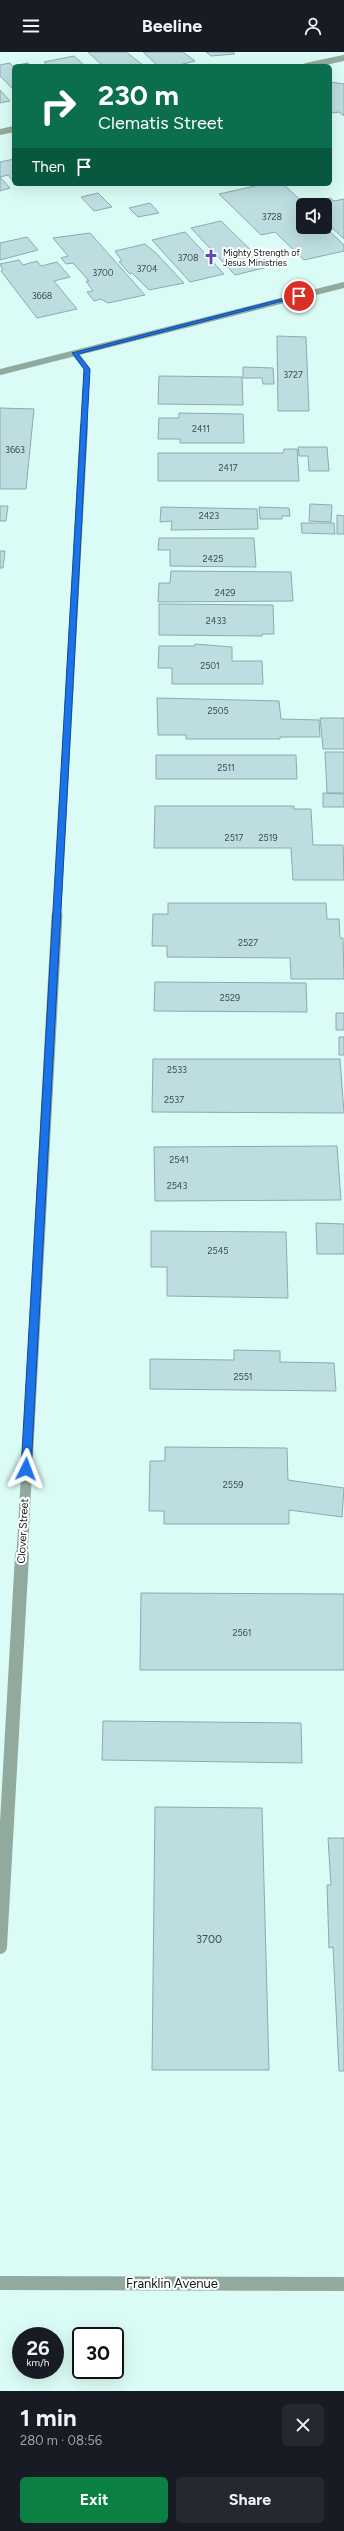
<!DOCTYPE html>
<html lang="en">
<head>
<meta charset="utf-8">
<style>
  :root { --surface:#171b24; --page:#242831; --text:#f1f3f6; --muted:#9ea1a6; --accent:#0b8043 }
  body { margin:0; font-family:Figtree,sans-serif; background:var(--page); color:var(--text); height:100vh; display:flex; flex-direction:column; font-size:15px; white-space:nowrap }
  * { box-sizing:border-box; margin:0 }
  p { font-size:13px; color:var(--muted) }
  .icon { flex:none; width:22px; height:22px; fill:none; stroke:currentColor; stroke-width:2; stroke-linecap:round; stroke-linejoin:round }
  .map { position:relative; height:2339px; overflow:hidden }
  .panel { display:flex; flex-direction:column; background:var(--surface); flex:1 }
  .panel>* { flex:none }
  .guide { position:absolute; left:12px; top:12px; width:320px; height:122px; border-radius:6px; box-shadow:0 4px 16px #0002; background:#0b6e4f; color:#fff; overflow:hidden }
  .tools { position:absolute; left:296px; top:146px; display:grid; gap:8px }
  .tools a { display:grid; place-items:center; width:36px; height:36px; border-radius:6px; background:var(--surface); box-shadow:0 4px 16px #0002; font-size:20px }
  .speed { position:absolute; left:12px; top:2275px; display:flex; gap:8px; font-size:20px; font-weight:700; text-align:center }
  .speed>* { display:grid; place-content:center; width:52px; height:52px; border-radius:50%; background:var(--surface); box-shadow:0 4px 16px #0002; line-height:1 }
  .speed small { font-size:10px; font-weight:400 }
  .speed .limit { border:2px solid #111; border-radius:6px; background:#fff; color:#111 }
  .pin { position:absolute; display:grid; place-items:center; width:34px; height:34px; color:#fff; margin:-17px; border:2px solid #fff; border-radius:50%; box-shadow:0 1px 4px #0007 }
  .me { position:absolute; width:44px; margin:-22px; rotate:3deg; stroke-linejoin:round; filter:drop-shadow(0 0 3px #0008) }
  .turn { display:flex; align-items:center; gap:14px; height:84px; padding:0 20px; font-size:18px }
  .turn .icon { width:52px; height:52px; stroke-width:2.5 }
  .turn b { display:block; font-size:28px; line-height:34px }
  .then { display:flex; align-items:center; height:38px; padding:0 20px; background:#0003; gap:8px; font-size:15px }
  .round { display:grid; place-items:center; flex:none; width:42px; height:42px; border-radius:6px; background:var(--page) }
  .head { display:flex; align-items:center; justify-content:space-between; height:68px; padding:0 20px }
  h1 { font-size:24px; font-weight:700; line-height:30px }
  .action { display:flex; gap:8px; margin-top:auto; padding:8px 20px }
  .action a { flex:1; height:46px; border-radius:6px; background:var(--accent); color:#fff; font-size:16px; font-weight:700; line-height:46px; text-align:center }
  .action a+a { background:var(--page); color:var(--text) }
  header { display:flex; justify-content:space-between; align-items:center; height:52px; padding:0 20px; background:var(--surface); font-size:18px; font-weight:700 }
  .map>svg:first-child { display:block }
</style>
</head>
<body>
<header><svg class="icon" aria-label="menu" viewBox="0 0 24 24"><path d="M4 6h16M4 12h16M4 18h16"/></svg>Beeline<svg class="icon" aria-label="person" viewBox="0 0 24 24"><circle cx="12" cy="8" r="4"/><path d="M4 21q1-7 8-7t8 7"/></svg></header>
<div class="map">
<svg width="344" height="2339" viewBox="0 0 344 2339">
  <rect width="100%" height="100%" fill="#dbfcf6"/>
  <path fill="#bddde1" stroke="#8caaae" d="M88,0H126L144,14H103Z
    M143,0H183L195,9L175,14H158Z
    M206,0H233L235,2L211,4Z
    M74,4L85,14H48L44,10Z
    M10,11L12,14L28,11L31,14H14V38L0,24V13Z
    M330,30L344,32V64L339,60L333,61L330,58Z
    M0,38L10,49L0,51Z
    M14,107V130L8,123L0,125V110Z
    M0,125L10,136L0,139Z
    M264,132H283L306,153H303V175H325L344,193V199L304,208L275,180L261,183L219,142Z
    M98,141L112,155L94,159L81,145Z
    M330,146L334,149L344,147V187L325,169V153L307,152Z
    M150,151L159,161L138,165L129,156Z
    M221,169L268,215L235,223L191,176Z
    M185,180L224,222L190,230L152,188Z
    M90,181L145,243L108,251L101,247L94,249L87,240L93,239L86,229H89L73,211L66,212L61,206L68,204L53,186Z
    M27,185L38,198L0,208V191Z
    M145,192L156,201L184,231L149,238L132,221L130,222L119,210L122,209L115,199Z
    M19,208L23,213L37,209L41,214L57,210L70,225L54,229L77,257L37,266L1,219L3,218L0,212Z
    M277,284L306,285L309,359H278Z
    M243,315L273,316L274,332H263L262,326H243Z
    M159,324L242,325L243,353L158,352Z
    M0,356L34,357L26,437H0Z
    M179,361L243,362L244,391H180V387H158L159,366H179Z
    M298,395H327L329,419H309L308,404H299Z
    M284,397H297L299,429H158V401H283Z
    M310,452L332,453L331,470L309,469Z
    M0,454H8L6,469H0Z
    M161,455L257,457L258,477L171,478L172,469L160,470Z
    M259,455L289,456L290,464H282V467H260Z
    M337,463L344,464V482H337Z
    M301,471H334L335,482L302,481Z
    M159,486H254L256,515L170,514V498H158Z
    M0,499H5L3,516H0Z
    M171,519L291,520L293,549L158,550L159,531H170Z
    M159,552L273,553L274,582H262V584L159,583Z
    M195,592L232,595V609H262L263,632H172V616H158L159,594H195Z
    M157,646L279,649L281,667L319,668L320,685H280V687H186V683H158Z
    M320,666H344V697H323Z
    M325,700H344V741H327Z
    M156,703H296L297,727H156Z
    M323,741L344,742V755H323Z
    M155,754H294V757H311L313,793H343L344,828H293L291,796H154Z
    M168,851H326L327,867H339L340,886H343L344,927H291L290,906L167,905V894H152L153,862H168Z
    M155,930L306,931L307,960L154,959Z
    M336,961H344V978H336Z
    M339,985H344V1003H339Z
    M153,1007H340L344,1061L152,1060Z
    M337,1094L341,1148L155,1149L154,1095Z
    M316,1171L344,1172V1202H317Z
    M151,1179L286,1180L288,1246L167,1244V1215H151Z
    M234,1298L280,1299V1310L334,1311L336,1339L150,1337V1307L234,1308Z
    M165,1395L287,1396L288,1428L344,1436L342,1465L289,1458V1472H164V1459H149L150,1409H165Z
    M141,1541L344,1542V1618H140Z
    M103,1669L301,1671L302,1711L102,1708Z
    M155,1755L262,1756L269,2018H152Z
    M328,1786H344V2019H339L333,1895L329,1896L327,1833H331Z"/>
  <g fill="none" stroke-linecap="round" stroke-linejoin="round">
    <path stroke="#92aa9e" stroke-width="6" d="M306,14L344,6
      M0,80L14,77
      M75,301L87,317L84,375
      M0,320L344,233"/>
    <path stroke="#92aa9e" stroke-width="8" d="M57,864L84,374"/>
    <path stroke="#92aa9e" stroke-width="11" d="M22,1504L57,863"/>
    <path stroke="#92aa9e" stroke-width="14" d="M0,1895L22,1503"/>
    <path stroke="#92aa9e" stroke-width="14" d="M0,2231L344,2232"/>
  </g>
  <path fill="#1a73e8" stroke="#114b97" d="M297,243L302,244L78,302L90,317L31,1417L26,1421L21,1417L84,317L72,301Z"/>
  <defs>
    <g id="church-bare" transform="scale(1.2)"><path d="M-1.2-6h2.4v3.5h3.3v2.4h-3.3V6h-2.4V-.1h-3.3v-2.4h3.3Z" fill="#5d47bf" stroke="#fff" stroke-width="2.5" paint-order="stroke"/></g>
  </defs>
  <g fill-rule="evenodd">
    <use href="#church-bare" x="211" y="205"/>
  </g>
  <g text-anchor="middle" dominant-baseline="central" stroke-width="4" stroke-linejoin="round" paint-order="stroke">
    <g font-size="9" fill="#3a4c4b">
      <text x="272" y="164">3728</text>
      <text x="188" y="205">3708</text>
      <text x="147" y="216">3704</text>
      <text x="103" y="220">3700</text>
      <text x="42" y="243">3668</text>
      <text x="293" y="322">3727</text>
      <text x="201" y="376">2411</text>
      <text x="15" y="397">3663</text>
      <text x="228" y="415">2417</text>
      <text x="209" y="463">2423</text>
      <text x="213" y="506">2425</text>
      <text x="225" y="540">2429</text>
      <text x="216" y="568">2433</text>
      <text x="210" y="613">2501</text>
      <text x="218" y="658">2505</text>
      <text x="226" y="715">2511</text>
      <text x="234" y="785">2517</text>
      <text x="268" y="785">2519</text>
      <text x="248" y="890">2527</text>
      <text x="230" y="945">2529</text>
      <text x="177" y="1017">2533</text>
      <text x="174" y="1047">2537</text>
      <text x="179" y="1107">2541</text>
      <text x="177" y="1133">2543</text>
      <text x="218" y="1198">2545</text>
      <text x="243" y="1324">2551</text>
      <text x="233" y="1432">2559</text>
      <text x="242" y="1580">2561</text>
    </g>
    <g font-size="9" fill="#0f1b19" stroke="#fff" text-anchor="start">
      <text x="223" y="200">Mighty Strength of<tspan x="223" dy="10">Jesus Ministries</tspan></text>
    </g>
    <g font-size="11" fill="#0f1b19" stroke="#fff">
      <text transform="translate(23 1479) rotate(-87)">Clover Street</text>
    </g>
    <g font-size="11" fill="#3a4c4b">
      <text x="209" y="1887">3700</text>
    </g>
    <g font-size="13" fill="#0f1b19" stroke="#fff">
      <text x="172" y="2231">Franklin Avenue</text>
    </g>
  </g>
</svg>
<div class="tools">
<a><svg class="icon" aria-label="sound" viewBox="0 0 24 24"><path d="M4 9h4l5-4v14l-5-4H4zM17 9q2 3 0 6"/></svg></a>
</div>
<div class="speed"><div>26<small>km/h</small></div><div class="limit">30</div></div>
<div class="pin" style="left:299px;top:244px;background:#d93025"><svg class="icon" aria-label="arrive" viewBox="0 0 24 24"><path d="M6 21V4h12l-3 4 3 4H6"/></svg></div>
<svg class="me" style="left:26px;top:1417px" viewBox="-20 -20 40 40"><path d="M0-17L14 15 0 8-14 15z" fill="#1a73e8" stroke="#fff" stroke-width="4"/></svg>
<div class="guide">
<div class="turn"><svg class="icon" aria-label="right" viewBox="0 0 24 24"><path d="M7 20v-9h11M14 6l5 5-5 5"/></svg><div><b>230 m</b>Clematis Street</div></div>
<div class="then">Then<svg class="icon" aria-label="arrive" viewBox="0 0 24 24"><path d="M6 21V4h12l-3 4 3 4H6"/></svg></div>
</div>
</div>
<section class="panel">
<div class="head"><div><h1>1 min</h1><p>280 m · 08:56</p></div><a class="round"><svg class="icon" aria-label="close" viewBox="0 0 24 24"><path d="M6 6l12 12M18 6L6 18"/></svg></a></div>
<div class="action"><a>Exit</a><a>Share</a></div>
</section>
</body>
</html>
